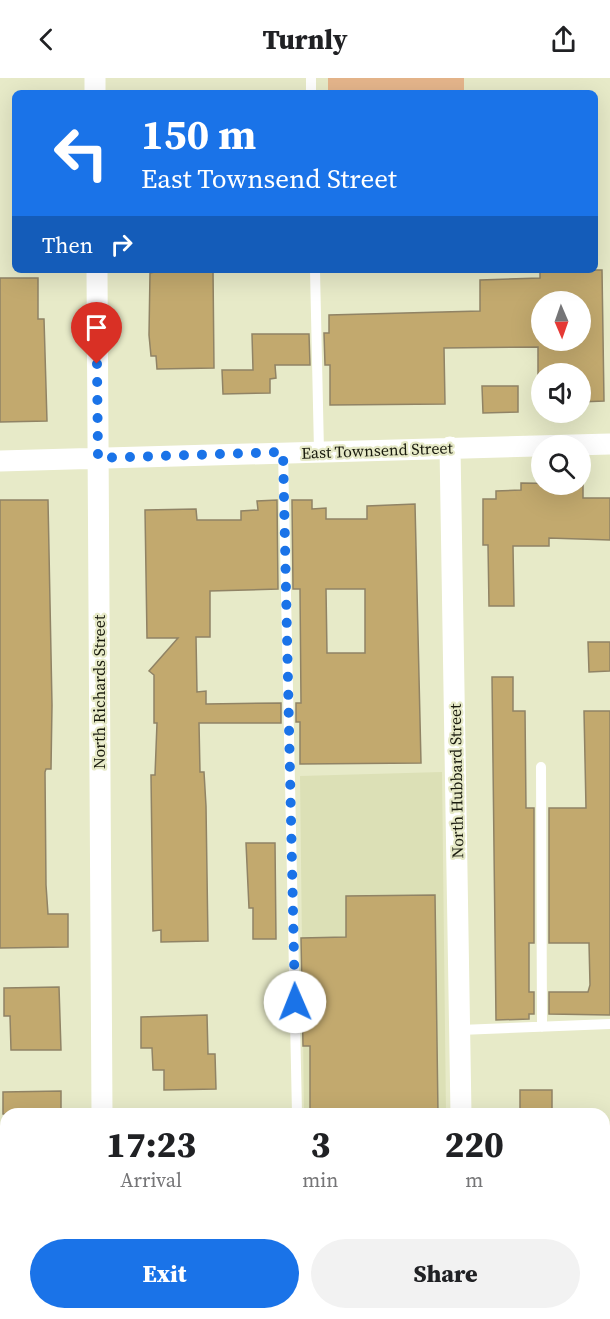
<!DOCTYPE html>
<html lang="en">
<head>
<meta charset="utf-8">
<style>
  :root { --surface:#fff; --page:#f2f2f2; --text:#202124; --muted:#757577; --accent:#1a73e8 }
  body { margin:0; font-family:"Source Serif 4",serif; background:var(--page); color:var(--text); height:100vh; display:flex; flex-direction:column; font-size:22px; white-space:nowrap }
  * { box-sizing:border-box; margin:0 }
  p { font-size:20px; color:var(--muted) }
  .icon { flex:none; width:33px; height:33px; fill:none; stroke:currentColor; stroke-width:2; stroke-linecap:round; stroke-linejoin:round }
  .map { position:relative; flex:1; overflow:hidden }
  .panel { position:absolute; left:0px; top:1030px; width:610px; height:212px; display:flex; flex-direction:column; background:var(--surface); border-radius:18px 18px 0 0; box-shadow:0 6px 24px #0002 }
  .panel>* { flex:none }
  .top-card { position:absolute; left:12px; top:12px; width:586px; height:183px; border-radius:9px; box-shadow:0 6px 24px #0002; background:#1a73e8; color:#fff; overflow:hidden }
  .needle { width:39px; rotate:178deg }
  .tools { position:absolute; left:531px; top:213px; display:grid; gap:12px }
  .tools a { display:grid; place-items:center; width:60px; height:60px; border-radius:50%; background:var(--surface); box-shadow:0 6px 24px #0002; font-size:30px }
  .pin { position:absolute; display:grid; place-items:center; width:51px; height:51px; color:#fff; margin:-62px -26px; border-radius:50% 50% 50% 0; rotate:-45deg; box-shadow:0 0 6px #0007 }
  .pin .icon { rotate:45deg }
  .me { position:absolute; width:66px; margin:-33px; rotate:359deg; stroke-linejoin:round; filter:drop-shadow(0 0 4px #0008) }
  .turn { display:flex; align-items:center; gap:21px; height:126px; padding:0 30px; font-size:27px }
  .turn .icon { width:78px; height:78px; stroke-width:2.5 }
  .turn b { display:block; font-size:42px; line-height:51px }
  .then { display:flex; align-items:center; height:57px; padding:0 30px; background:#0003; gap:12px; font-size:22px }
  .eta { display:flex; justify-content:space-evenly; align-items:center; height:102px; text-align:center }
  .eta b { font-size:36px; font-weight:800; line-height:42px }
  .button { display:flex; gap:12px; margin-top:auto; padding:12px 30px }
  .button a { flex:1; height:69px; border-radius:36px; background:var(--accent); color:#fff; font-size:24px; font-weight:800; line-height:69px; text-align:center }
  .button a+a { background:var(--page); color:var(--text) }
  header { display:flex; justify-content:space-between; align-items:center; height:78px; padding:0 30px; background:var(--surface); font-size:27px; font-weight:800 }
  .map>svg:first-child { display:block }
</style>
</head>
<body>
<header><svg class="icon" aria-label="back" viewBox="0 0 24 24"><path d="M15 5l-7 7 7 7"/></svg>Turnly<svg class="icon" aria-label="share" viewBox="0 0 24 24"><path d="M12 15V3M7 8l5-5 5 5M5 13v7h14v-7"/></svg></header>
<div class="map">
<svg width="610" height="1241" viewBox="0 0 610 1241">
  <rect width="100%" height="100%" fill="#e7eac8"/>
  <path fill="#dce0b6" d="M442,694L446,1036H304L300,698Z
    M605,1161H610V1241H448V1236H604Z
    M0,1183H6V1236H84V1241H0Z"/>
  <path fill="#e5b58b" d="M328,0H464V15H328Z"/>
  <path fill="#c2a96e" stroke="#908365" stroke-width="1.5" fill-rule="evenodd" d="M164,192H213L214,290L157,291L156,278H151L149,257L150,195Z
    M540,192H602L604,323L580,324V296H538V269L444,270L445,326L330,327V287H325L324,255H329V237L480,233V202L540,200ZM542,224H580V262H542Z
    M0,200H38V241H44L47,343L0,344Z
    M252,256H309L310,287H275L276,300L270,301V315L223,316L222,292H253Z
    M482,308H518V334L483,335Z
    M521,405L583,406V420H610V462L549,460V468H513L514,528H489L488,467H483V421H496V413L521,412Z
    M0,422H48L52,627L51,691H46L45,694L46,807L48,836H68V869L0,870Z
    M277,422L278,511L210,513V559H196L197,614L206,613V626L281,625V645H199L200,694H204L206,728L208,863L161,864V852L153,853L151,697H155L157,645H154V597L149,593L178,560H147L145,432L196,431L197,442H241V433L258,432L257,423Z
    M292,422H312V431L326,430V441H367V428L415,426L421,685L300,686V644H296V625H301L300,511H293ZM326,511H365V575H327Z
    M588,564H610V593L589,594Z
    M492,599H513V633H525L526,730H534V865H529V914H534V936H529V941L496,942Z
    M584,633H610V937L549,936V914H588L590,907L589,865H549V730H586Z
    M246,765H275L276,861H253V830H249Z
    M435,817L438,1036H310V968H303L301,860L346,859V818Z
    M59,909L61,972H11L10,938H4V910Z
    M207,937L208,976H215L216,1011L164,1012V992H153L152,970H141V939Z
    M520,1012H552V1036H520Z
    M61,1013V1036H3V1014Z"/>
  <g fill="none" stroke-linecap="round" stroke-linejoin="round">
    <path stroke="#fff" stroke-width="10" d="M311,0V15
      M315,192L319,373
      M283,374L297,1036
      M541,689L542,949
      M460,952L610,946"/>
    <path stroke="#fff" stroke-width="21" d="M95,0V15
      M97,192L102,1036
      M450,369L461,1036
      M0,383L610,366
      M106,1236V1241
      M464,1236V1241"/>
    <path stroke="#fff" stroke-width="30" d="M604,1130H610
      M0,1150H6"/>
  </g>
  <g fill="none" stroke-linecap="round" stroke-linejoin="round">
    <path stroke="#1a73e8" stroke-width="10" stroke-dasharray="0 18" d="M97,286L98,380L283,374L295,924"/>
  </g>
  <g text-anchor="middle" dominant-baseline="central" stroke-width="4.5" stroke-linejoin="round" paint-order="stroke">
    <g font-size="16" fill="#18190d" stroke="#e7eac8">
      <text transform="translate(377 372) rotate(-2)">East Townsend Street</text>
      <text transform="translate(99 614) rotate(-90)">North Richards Street</text>
      <text transform="translate(456 703) rotate(-91)">North Hubbard Street</text>
    </g>
  </g>
</svg>
<div class="tools">
<a><svg class="needle" viewBox="-14 -14 28 28"><path d="M0-13l5 13h-10z" fill="#e53935"/><path d="M0 13l5-13h-10z" fill="#757577"/></svg></a>
<a><svg class="icon" aria-label="sound" viewBox="0 0 24 24"><path d="M4 9h4l5-4v14l-5-4H4zM17 9q2 3 0 6"/></svg></a>
<a><svg class="icon" aria-label="search" viewBox="0 0 24 24"><circle cx="10" cy="10" r="6"/><path d="M15 15l6 6"/></svg></a>
</div>
<div class="pin" style="left:97px;top:286px;background:#d93025"><svg class="icon" aria-label="arrive" viewBox="0 0 24 24"><path d="M6 21V4h12l-3 4 3 4H6"/></svg></div>
<svg class="me" style="left:295px;top:924px" viewBox="-20 -20 40 40"><circle r="19" fill="#fff"/><path d="M0-13L10 11 0 6-10 11z" fill="#1a73e8"/></svg>
<div class="top-card">
<div class="turn"><svg class="icon" aria-label="left" viewBox="0 0 24 24"><path d="M17 20v-9H6M10 6l-5 5 5 5"/></svg><div><b>150 m</b>East Townsend Street</div></div>
<div class="then">Then<svg class="icon" aria-label="right" viewBox="0 0 24 24"><path d="M7 20v-9h11M14 6l5 5-5 5"/></svg></div>
</div>
<section class="panel">
<div class="eta">
<div><b>17:23</b><p>Arrival</p></div>
<div><b>3</b><p>min</p></div>
<div><b>220</b><p>m</p></div>
</div>
<div class="button"><a>Exit</a><a>Share</a></div>
</section>
</div>
</body>
</html>
